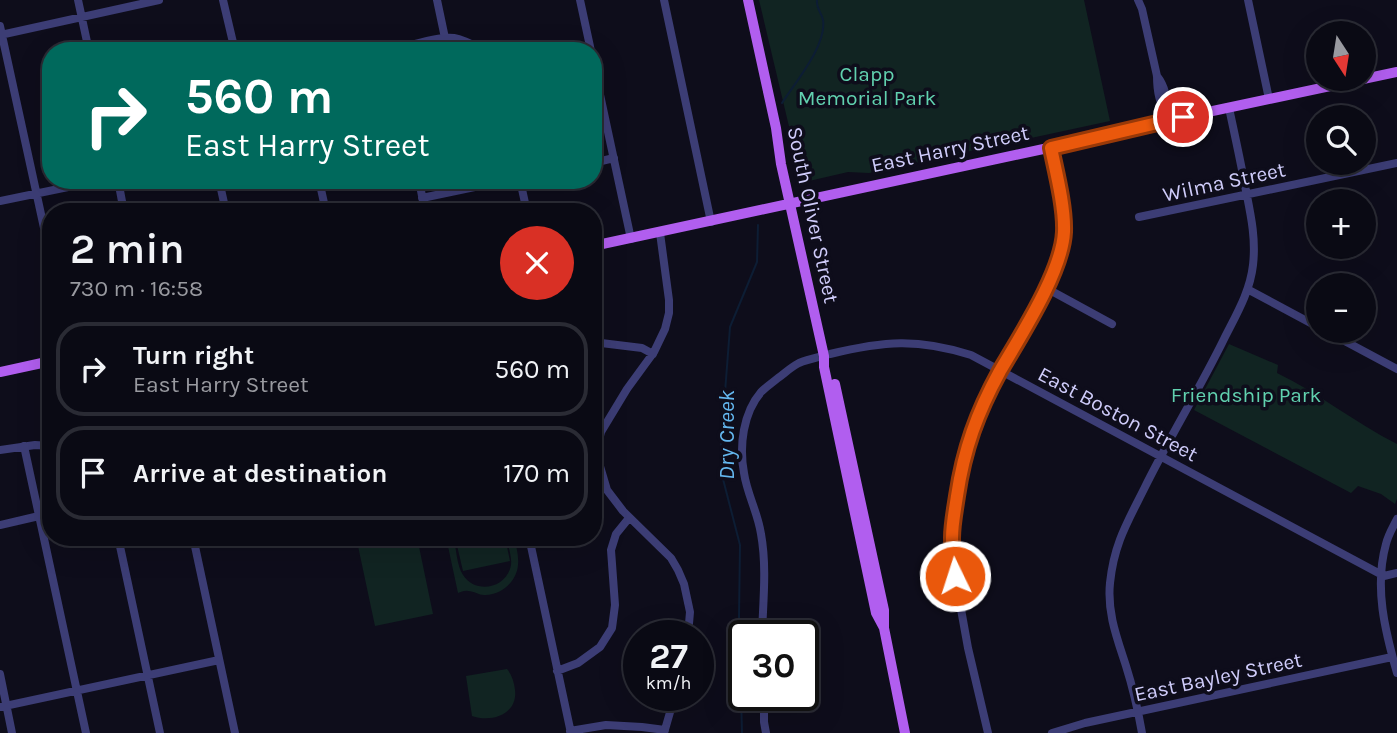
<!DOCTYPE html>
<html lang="en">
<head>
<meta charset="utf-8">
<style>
  :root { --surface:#0a0a14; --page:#13131d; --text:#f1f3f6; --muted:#999aa0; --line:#2a2b34 }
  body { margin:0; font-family:Karla,sans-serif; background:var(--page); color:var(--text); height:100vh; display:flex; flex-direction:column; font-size:26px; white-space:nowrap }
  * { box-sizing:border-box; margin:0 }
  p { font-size:23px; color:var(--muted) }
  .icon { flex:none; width:38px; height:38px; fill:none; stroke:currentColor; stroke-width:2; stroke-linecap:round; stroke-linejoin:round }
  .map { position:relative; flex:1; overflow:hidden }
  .panel { position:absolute; left:42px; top:203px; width:560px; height:343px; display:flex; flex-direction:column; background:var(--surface); border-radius:28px; box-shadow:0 7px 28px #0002,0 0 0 2px var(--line) }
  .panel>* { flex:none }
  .top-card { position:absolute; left:42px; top:42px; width:560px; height:147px; border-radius:28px; box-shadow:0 7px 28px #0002,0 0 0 2px var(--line); background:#00695c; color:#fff; overflow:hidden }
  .needle { width:46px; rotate:168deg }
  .fabs { position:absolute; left:1306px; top:21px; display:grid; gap:14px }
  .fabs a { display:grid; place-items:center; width:70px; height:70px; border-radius:50%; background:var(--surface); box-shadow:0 7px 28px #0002,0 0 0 2px var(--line); font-size:35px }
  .speed { position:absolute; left:623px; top:620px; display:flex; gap:14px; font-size:35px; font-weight:700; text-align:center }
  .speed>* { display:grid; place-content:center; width:91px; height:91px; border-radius:50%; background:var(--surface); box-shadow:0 7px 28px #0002,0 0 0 2px var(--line); line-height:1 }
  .speed small { font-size:18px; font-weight:400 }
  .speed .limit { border:4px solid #111; border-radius:10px; background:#fff; color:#111 }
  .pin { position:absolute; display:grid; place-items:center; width:60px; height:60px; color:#fff; margin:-30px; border:4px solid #fff; border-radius:50%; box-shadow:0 2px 7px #0007 }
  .me { position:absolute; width:77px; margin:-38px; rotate:356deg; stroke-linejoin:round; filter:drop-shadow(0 0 5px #0008) }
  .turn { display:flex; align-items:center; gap:24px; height:147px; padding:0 28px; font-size:32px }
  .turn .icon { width:91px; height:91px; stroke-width:2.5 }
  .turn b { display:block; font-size:49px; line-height:60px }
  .round { display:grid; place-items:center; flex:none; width:74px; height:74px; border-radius:37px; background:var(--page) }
  .summary { display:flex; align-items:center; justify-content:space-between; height:119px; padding:0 28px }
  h1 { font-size:42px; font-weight:600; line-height:52px }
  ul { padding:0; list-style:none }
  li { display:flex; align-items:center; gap:21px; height:94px; margin:0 14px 10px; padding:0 14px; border:4px solid var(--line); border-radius:28px }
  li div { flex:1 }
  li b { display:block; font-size:26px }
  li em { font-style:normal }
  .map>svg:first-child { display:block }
</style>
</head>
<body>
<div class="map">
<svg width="1397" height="733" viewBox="0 0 1397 733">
  <rect width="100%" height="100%" fill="#0e0d1b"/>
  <path fill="#112422" d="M759,0H1084L1110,121L869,173L848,172L809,181L801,177Z
    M1229,344L1278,365L1277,373C1319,393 1355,423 1397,444V499L1395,504L1381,494L1358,486L1351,493L1194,410Z
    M400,537H417L433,614L375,626L358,546Z
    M446,537H454C456,549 457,566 463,575C476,595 507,588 511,565C512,556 508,546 506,537H514C516,546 519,555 518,565C517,581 501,596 484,595C479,595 474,591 468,591C465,590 461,592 458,593Z
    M455,537H505L510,561L463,571Z
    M507,669C512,675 514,682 515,690C518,714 492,723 472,716L466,676Z"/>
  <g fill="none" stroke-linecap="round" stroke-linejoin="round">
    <path stroke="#0d1d34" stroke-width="2" d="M782,103C795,83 827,45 823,20C822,13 816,9 817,0
      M742,733L739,617L740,545L723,479L721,445L730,327L757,262L758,225"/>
    <path stroke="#3c3d75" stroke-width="8" d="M78,0L89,51
      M223,0L235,51
      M437,0L445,38
      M580,0L591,51
      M664,0L711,222
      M1138,0L1142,9L1157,76C1157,87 1158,102 1166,111
      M1248,0L1269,99
      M0,26L51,260
      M0,35L159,0
      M389,51C407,47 437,36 454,38C465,40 475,46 485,51
      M593,62L631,239
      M1157,76C1165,86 1168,100 1166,112
      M593,163L614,158
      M118,180L124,212
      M219,180L226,212
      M319,180L326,212
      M419,180L425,212
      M520,180L527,212
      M422,198L508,180
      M0,201L102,180
      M1139,217L1397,163
      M660,233L669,300V313L665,329L654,352L627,389L601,432L599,440V463L607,490L623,511L671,558L678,570L684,584L690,612L688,635
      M1046,288L1112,324
      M1249,290L1318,327
      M1326,331L1397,369
      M593,342L642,348L653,354
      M24,446L86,733
      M0,450L35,445L51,446
      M1397,519C1393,527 1388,535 1386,544C1374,587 1385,631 1397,673
      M0,525L39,516
      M118,537L160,733
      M193,537L235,733
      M529,537L571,733
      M762,635C763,602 767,567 761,534C758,513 747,494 744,473C739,446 743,413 761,392C766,387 772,383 778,378C785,373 791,367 799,363C809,359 820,357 830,354C884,341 917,338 971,355L1384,576L1397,573
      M557,671L578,663L600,647L612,628L615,605L611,550L616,534L629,518
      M0,674L12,733
      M764,695V722L766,733
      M0,707L219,660
      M570,731L606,725L642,727L665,730
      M664,733L675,695
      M988,733L968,648L955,576L952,537L955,507L961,469L972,430L986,398L1046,288L1058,262L1064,232L1059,192L1051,148
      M1052,733L1085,723L1392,657
      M1142,733C1138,710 1133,688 1126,666C1117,638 1107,613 1110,583C1114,544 1127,523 1144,489C1169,438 1199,390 1224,339C1236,315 1250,292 1253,265C1256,239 1251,216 1246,191C1241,163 1235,136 1229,108"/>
    <path stroke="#b15eef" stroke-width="10" d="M748,0L776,128L781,164L824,356V367L876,613L884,628
      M593,246L1076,142L1161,122L1397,72
      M0,372L51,361
      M835,384L884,610V628L905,733"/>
  </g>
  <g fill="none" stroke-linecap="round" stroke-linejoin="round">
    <g stroke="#983908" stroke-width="18">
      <path id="route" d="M955,576C954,563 952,551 952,538C952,524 955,510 957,496C964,449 977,413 1000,371C1021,335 1062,272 1064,232C1065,207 1056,172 1051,148L1183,117"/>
    </g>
    <use href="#route" stroke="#ea580c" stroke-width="12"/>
  </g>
  <g text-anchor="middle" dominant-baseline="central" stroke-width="7" stroke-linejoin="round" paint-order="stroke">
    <g font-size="21" fill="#61d1af" stroke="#0e0d1b">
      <text x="867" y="74">Clapp<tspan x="867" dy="24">Memorial Park</tspan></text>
      <text x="1246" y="395">Friendship Park</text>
    </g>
    <g font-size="21" fill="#cfccfa" stroke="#0e0d1b">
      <text transform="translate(950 149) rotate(-12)">East Harry Street</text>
      <text transform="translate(1224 182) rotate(-12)">Wilma Street</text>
      <text transform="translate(813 215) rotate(78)">South Oliver Street</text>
      <text transform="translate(1118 414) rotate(28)">East Boston Street</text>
      <text transform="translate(1218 677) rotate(-12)">East Bayley Street</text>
    </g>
    <g font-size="23" font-style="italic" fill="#64b7ef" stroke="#0e0d1b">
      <text transform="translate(726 435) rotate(-90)">Dry Creek</text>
    </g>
  </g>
</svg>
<div class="fabs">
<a><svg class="needle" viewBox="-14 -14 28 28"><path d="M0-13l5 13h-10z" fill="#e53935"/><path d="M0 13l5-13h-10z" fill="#999aa0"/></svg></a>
<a><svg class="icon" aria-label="search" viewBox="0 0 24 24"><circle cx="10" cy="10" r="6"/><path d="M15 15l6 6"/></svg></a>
<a>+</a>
<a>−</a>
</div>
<div class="speed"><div>27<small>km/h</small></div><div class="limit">30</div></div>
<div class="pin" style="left:1183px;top:117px;background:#d93025"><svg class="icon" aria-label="arrive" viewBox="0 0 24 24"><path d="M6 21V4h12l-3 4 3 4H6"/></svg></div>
<svg class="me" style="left:955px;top:576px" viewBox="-20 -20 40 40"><circle r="17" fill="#ea580c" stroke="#fff" stroke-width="3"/><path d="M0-11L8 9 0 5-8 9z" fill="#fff"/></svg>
<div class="top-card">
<div class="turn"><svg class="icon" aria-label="right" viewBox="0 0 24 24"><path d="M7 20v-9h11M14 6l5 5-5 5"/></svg><div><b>560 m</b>East Harry Street</div></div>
</div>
<section class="panel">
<div class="summary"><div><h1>2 min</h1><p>730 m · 16:58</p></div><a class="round" style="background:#d93025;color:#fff"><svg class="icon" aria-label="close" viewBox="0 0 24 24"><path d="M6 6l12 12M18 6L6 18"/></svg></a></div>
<ul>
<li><svg class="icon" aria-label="right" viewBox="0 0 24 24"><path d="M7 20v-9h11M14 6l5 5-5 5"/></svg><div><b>Turn right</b><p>East Harry Street</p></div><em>560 m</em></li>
<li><svg class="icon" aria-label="arrive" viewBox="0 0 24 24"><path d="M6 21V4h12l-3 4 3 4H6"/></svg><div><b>Arrive at destination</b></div><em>170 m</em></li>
</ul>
</section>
</div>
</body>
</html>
